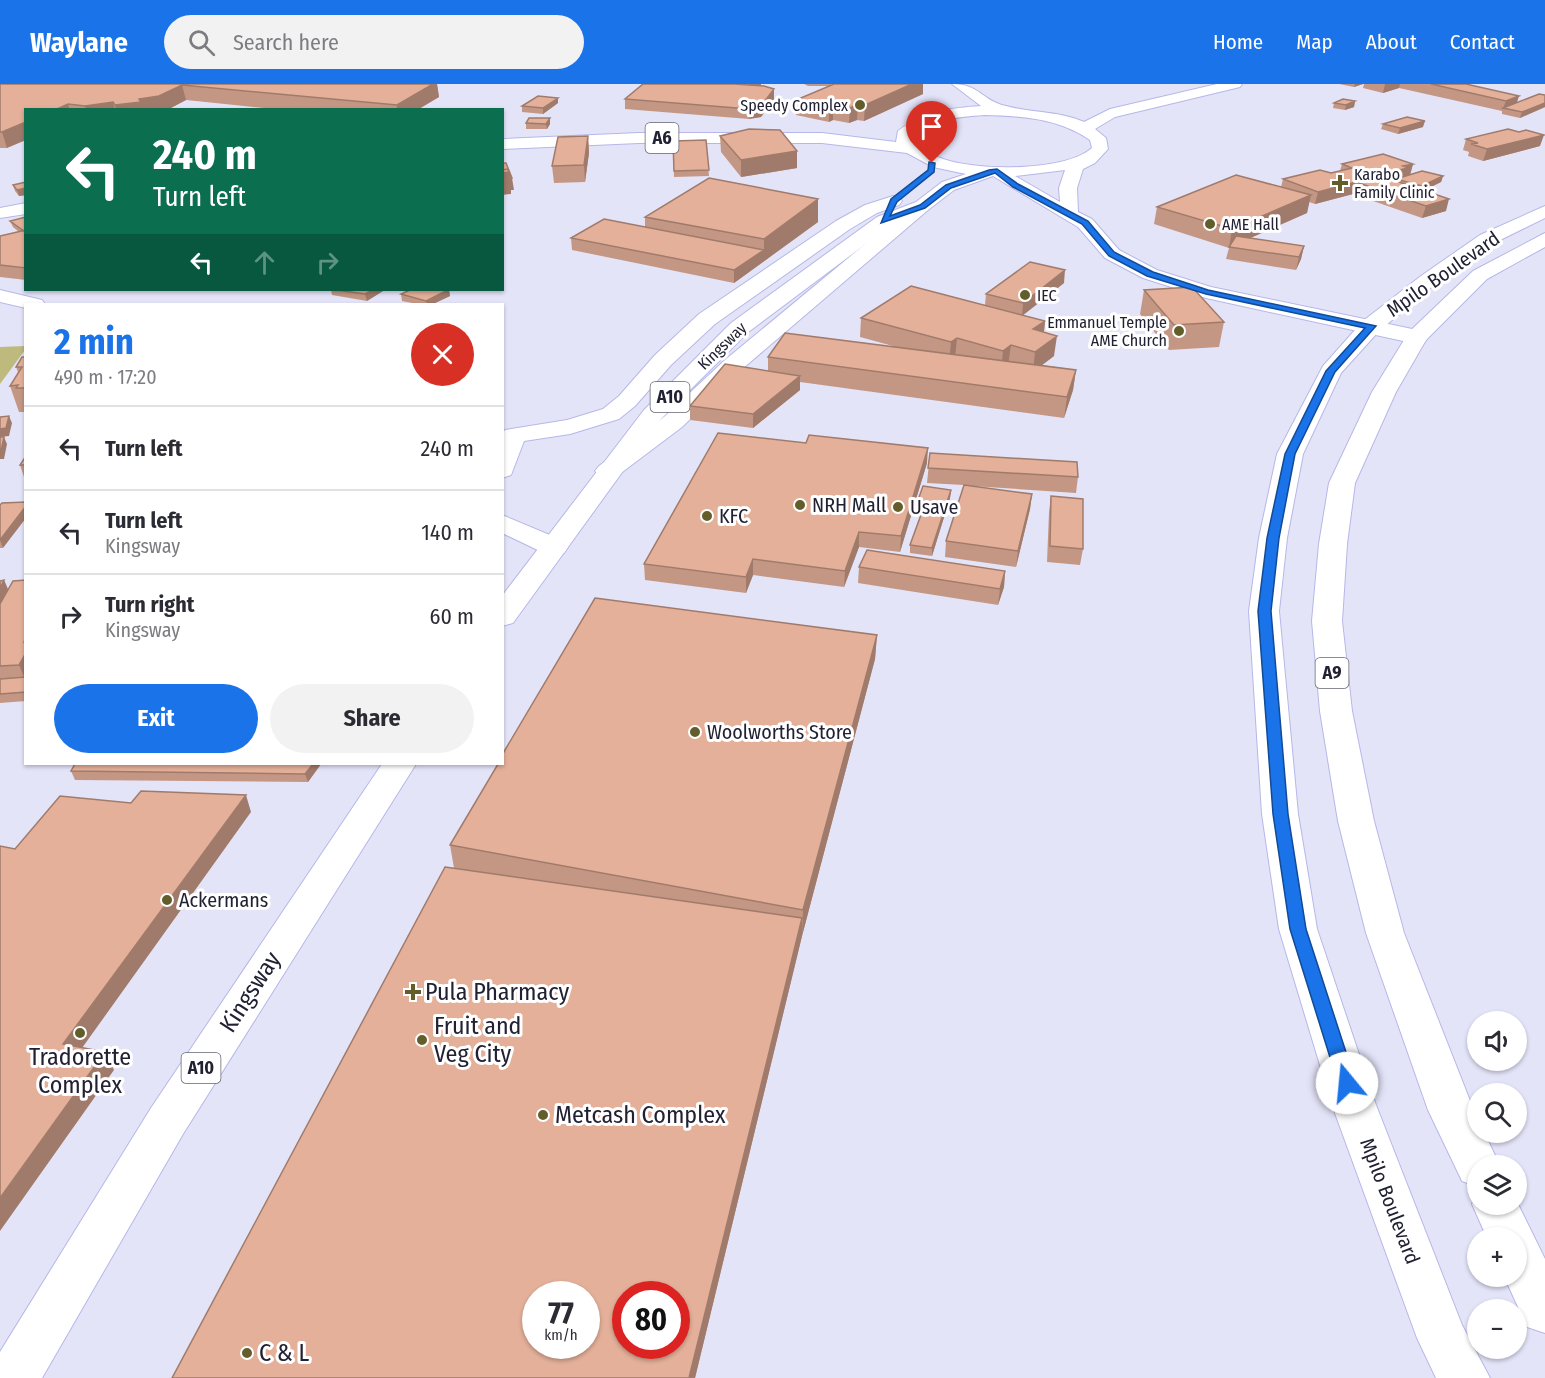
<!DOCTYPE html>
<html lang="en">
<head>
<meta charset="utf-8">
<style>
  :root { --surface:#fff; --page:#f2f2f3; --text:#2b2b33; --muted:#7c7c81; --line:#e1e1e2; --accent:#1a73e8 }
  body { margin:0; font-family:"Fira Sans Condensed",sans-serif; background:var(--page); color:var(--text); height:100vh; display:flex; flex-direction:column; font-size:22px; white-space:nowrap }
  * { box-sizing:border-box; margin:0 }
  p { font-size:20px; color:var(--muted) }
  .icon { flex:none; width:33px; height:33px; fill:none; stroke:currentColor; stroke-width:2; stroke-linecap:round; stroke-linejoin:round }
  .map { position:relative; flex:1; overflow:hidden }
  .side { position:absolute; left:24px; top:219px; width:480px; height:462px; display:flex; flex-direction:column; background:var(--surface); border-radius:0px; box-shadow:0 2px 4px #0004 }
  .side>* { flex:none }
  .guide { position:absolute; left:24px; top:24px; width:480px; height:183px; border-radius:0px; box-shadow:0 2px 4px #0004; background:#0b6e4f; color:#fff; overflow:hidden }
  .controls { position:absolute; left:1467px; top:927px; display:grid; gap:12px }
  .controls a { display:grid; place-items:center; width:60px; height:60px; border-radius:50%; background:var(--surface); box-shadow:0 2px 4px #0004; font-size:30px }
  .speed { position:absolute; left:522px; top:1197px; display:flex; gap:12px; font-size:30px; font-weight:700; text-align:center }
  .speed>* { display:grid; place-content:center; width:78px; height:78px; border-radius:50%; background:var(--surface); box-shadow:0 2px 4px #0004; line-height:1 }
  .speed small { font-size:15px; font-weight:400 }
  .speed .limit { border:9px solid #d22; background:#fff; color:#111 }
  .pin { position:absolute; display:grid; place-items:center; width:51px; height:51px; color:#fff; margin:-62px -26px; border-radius:50% 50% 50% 0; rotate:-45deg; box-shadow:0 0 6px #0007 }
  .pin .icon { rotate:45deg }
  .me { position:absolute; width:66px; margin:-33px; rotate:343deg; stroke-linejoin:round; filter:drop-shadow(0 0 4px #0008) }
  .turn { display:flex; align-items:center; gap:21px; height:126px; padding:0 30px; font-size:27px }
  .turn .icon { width:78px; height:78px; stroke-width:2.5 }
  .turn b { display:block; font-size:42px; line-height:51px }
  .lanes { display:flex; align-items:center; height:57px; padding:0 30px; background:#0003; justify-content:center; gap:30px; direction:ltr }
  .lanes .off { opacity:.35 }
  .round { display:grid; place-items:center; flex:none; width:63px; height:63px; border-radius:32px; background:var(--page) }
  .head { display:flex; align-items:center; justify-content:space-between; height:102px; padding:0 30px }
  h1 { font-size:36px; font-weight:700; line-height:45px; color:var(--accent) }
  .primary-button { display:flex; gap:12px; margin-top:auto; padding:12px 30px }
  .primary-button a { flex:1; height:69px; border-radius:36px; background:var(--accent); color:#fff; font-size:24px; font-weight:700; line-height:69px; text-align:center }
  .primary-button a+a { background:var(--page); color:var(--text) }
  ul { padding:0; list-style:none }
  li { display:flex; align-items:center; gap:18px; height:84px; padding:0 30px; border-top:2px solid var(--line) }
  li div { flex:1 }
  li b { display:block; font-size:22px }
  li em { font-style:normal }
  header { display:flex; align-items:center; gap:36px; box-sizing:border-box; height:84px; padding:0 30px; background:var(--accent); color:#fff }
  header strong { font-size:28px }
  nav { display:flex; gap:33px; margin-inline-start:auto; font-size:21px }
  .search { width:420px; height:54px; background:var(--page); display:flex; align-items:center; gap:15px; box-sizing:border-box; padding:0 21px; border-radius:33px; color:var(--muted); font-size:22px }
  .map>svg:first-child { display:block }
</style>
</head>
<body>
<header>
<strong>Waylane</strong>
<div class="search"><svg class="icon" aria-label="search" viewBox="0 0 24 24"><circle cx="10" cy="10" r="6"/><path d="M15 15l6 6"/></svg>Search here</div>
<nav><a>Home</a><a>Map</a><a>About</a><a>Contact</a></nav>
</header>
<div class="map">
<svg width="1545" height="1294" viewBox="0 0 1545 1294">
  <rect width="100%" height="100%" fill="#e4e4f9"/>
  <path fill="#beba7d" d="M25,262V266L0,300V263Z"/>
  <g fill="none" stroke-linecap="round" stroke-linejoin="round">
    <g stroke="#b6b7e8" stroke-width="2">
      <path id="street" d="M893,112L899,113L902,117L899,121L877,129L850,145L715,240L671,281L635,322L619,335L570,350L524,357L511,391L502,394V350L505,346L567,336L603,325L619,312L655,271L699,230L836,137L865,121Z
        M922,117L928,118L931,122L928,126L741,286L682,343L617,392L608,395L599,392L595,387L599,382L664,333L725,276L916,118Z
        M0,206L42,216L45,220H26V224L0,218Z
        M502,431L564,457L568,463L564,469L554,471L544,469L502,449Z"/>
    </g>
    <g stroke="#b6b7e8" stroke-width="2">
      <path id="primary" d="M952,0C980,0 982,17 1006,22C1032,29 1059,27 1084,38L1110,25L1217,0H1242L1240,3L1115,33L1095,45L1106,54L1108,65L1095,79L1083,85L1077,104L1078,128L1092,135L1119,166L1157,186L1211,203L1417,246L1425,248L1428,253L1425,258L1417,260L1206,214L1143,194L1105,174L1078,143L993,92L954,106L928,126L891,141L747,249L660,336L513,539L502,542V512L644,326L731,239L877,133L916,118L942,98L966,90L933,83L907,69L822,59H639L502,65V55L639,49H822L896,58L898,47C923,28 950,24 981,22ZM984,31C1022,32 1058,34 1090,56L1092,64C1064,88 977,87 943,75C931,71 922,64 912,56V52C934,35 957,33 984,31ZM1065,86L1059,104L1060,118L1015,92Z
        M26,119V130L0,134V124Z
        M382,680H416L183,1050L42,1294H0V1268L151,1024Z"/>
    </g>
    <g stroke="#b6b7e8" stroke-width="2">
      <path id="highway" d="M1545,122V134L1494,159L1435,200L1379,247L1341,289L1303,370L1287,454L1279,527L1298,730L1317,845L1376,1021L1462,1241L1490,1294H1436L1417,1254L1332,1021L1279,845L1262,730L1249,527L1259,454L1277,370L1323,282L1363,237L1421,192L1480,151Z
        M1545,149V163L1487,195L1426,256L1396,308L1355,399L1347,460L1342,537L1352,627L1374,737L1404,849L1478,1037V1048H1484L1500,1082H1478V1103L1462,1097L1428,1026L1366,849L1338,737L1320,627L1312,537L1319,460L1329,399L1372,308L1409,248L1473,187Z
        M1478,1108V1120H1516V1116L1545,1175V1249L1527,1243L1504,1192H1516V1154H1487L1472,1120Z"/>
    </g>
    <use href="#street" fill="#fff" fill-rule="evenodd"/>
    <use href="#primary" fill="#fff" fill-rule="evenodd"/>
    <use href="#highway" fill="#fff" fill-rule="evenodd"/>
  </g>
  <path fill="#c49784" d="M0,0H437L439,13L417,26H283L186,16L167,26H26L7,64H0Z
    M804,0H831V1L834,0H923V10L864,37L857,36L849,39L833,36L829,38L796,31V16L830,2H808Z
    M1339,0H1363L1354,3Z
    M1364,0H1466L1517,19L1545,11V23L1520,34L1502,30V27L1399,4L1383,9L1363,4Z
    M761,2L774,16L761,33L749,35L625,25V15Z
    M558,14V19L543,30L522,28V22Z
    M1355,17L1354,23L1345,26L1333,24L1334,19Z
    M550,34V40L547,45H526V39Z
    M1383,40L1423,43L1398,50L1381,45Z
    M588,52L589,69L585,98L554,99L552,82Z
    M720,52L797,67V84L741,93L721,68Z
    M1466,55L1540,62L1483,77L1468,72L1469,68L1463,66Z
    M706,56L709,92L674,93L673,57Z
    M1342,80H1413L1410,91L1443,92L1441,98L1424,107L1446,127L1422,134L1353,110L1315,120L1309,118L1307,129L1250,154L1304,162L1301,175L1296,186L1226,175L1229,164L1154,140L1157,123L1281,103L1283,95L1331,89L1340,87Z
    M26,98V111L19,112L15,107L13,101Z
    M818,115V138L734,199L572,166L571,154L645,143V133Z
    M26,133V196L0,193V152L19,148L13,143L10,137Z
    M1064,199L1023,231L1045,237L1044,248L1054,272L1042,281L1076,286L1073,306L1064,334L800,298V306L753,344L690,336V322L768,287V273L893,262L860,253L861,234L985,221L986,210Z
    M331,206H382L383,207L367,217L332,211Z
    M410,206H449L450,212L433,220H417L402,217L401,210Z
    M1144,206L1224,238L1219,263L1169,266L1140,230Z
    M26,273V331L25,328H19L10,302L18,288L16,283Z
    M930,369L1078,393L1076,409L972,402L1032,410L1030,425L1016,483L945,473L946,457L964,401L927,399Z
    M26,372V396H25L20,381Z
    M927,379L900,468L859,463L844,503L753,491L746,509L645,496L644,480Z
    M951,406L950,414L932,472L910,469V461L923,424H917L918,416Z
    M1051,412L1083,465L1080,481L1047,478L1049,428Z
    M0,421L3,464H0Z
    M859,483L1005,487L1004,503L998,521L858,499Z
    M4,496L8,506L26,496V617L0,619V497Z
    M877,551L875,575L802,852L695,1294H172L454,784L450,761Z
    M321,680L308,698L75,696L71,687Z"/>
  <path fill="#a07b6b" d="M433,0H437L439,13L417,26H397V21Z
    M749,0H761V4L731,7Z
    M912,0H923V10L864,37L865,21Z
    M1355,0H1363L1354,3Z
    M1385,0H1400L1399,4L1383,9Z
    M182,1L186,16L167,26H116L115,21Z
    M774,5V16L761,33L749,35V25Z
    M1519,12L1516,22L1503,24L1502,27L1506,17Z
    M558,14V19L543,30V24Z
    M1355,17L1354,23L1345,26L1346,21Z
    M113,18L115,26H86L85,22Z
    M1545,19V23L1520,34L1522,28Z
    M68,20L70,26H55Z
    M858,20L857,36L849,39L850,24Z
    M833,21V36L829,38V23Z
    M550,34V40L547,45L546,40Z
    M1425,37L1423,43L1398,50L1400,44Z
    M26,38V56L7,64L2,48Z
    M1544,51L1540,62L1483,77L1487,65Z
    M588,52L589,69L585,98L584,81Z
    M797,67V84L741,93V76Z
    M1413,80L1410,91L1396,95L1395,98L1378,91Z
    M509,88L512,94L514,106H511V110L502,111V89Z
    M1443,92L1441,98L1420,108L1422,102Z
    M1356,98L1353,110L1315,120L1318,108Z
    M26,104V111L19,112L17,106Z
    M1311,111L1307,129L1230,163H1229V164L1232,145Z
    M818,115V138L734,199V186L764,166V155Z
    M1449,115L1446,127L1422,134L1426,122Z
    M1304,162L1301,175L1296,186L1299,173Z
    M1065,186L1064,199L1022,232L1023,219Z
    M373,206H382L383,207L367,217L365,210Z
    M448,206H449L450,212L433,220H427L426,217Z
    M1045,237L1043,256L1033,245Z
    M1057,252L1054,272L1033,288L1035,268Z
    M957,254L955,274L949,278L951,258Z
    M1011,261L1008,282L1001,287L1003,267Z
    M1076,286L1073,306L1064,334L1067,313Z
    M800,292V306L753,344V330Z
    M9,332L12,339L9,352L0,353V345Z
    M4,353L7,360L4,375H0V367Z
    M928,364L927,379L900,468L901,452Z
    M951,406L950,414L932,472V464Z
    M1032,410L1030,425L1016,483L1018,467Z
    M26,422V434L3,464L0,456Z
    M859,448V463L844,503L845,487Z
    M753,475V491L746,509V493Z
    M1005,487L1004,503L998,521L1000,505Z
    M4,496L11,512L0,531V504Z
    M877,551L875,575L802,852L803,826Z
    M26,569V597L19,581Z
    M313,680H321L308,698L305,690Z
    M246,711L251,728L72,978L63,960Z
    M802,834V852L695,1294H689Z
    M105,968L114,986L0,1147V1114Z"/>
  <path fill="#e4b099" stroke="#a07b6b" stroke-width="1.5" fill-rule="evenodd" d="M0,0H433L397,21L182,1L159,12L139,15L141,18L115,21L113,18L85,22L68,20L55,26H26V38L2,48H0Z
    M643,0H734L764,2L774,5L761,22L749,25L625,15Z
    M834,0H912L865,21L858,20L850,24L833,21L829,23L796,16Z
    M1431,0H1466L1519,12L1506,17Z
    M1539,10L1545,11V19L1522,28L1503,24Z
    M538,12L558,14L543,24L522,22Z
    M1343,15L1355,17L1346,21L1334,19Z
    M1407,33L1425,37L1400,44L1383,40Z
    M529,34H550L546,40L526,39Z
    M749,45L780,46L797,67L741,76L720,52Z
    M1508,45L1519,48L1526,46L1544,51L1487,65L1471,60L1478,59L1466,55Z
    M588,52L584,81L552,82L558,53Z
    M706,56L709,86L674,87L673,57Z
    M1383,70L1413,80L1403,82L1408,84L1378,91L1449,115L1426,122L1356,98L1318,108L1283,95L1320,86L1331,89L1352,84L1342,80Z
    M502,79H506L512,94H510L508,85L502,86Z
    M508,85L509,88L502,89V86Z
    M1422,87L1443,92L1422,102L1396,95Z
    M1236,91L1311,111L1232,145L1157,123Z
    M709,94L818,115L764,155L645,133Z
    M26,98V104L17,106L13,101Z
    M26,133V146L24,147L10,137Z
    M604,135L764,166L734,186L571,154Z
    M26,146V184L0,181V152Z
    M1236,152L1304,162L1299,173L1229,163Z
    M1030,178L1065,186L1023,219L986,210Z
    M911,202L1045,237L1033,245L1057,252L1035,268L1011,261L1003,267L957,254L951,258L861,234Z
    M1192,203L1224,238L1174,241L1144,206Z
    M336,206H373L365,210Z
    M410,206H448L426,217L401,210Z
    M785,249L1076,286L1067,313L768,273Z
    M22,273H26V304H16L18,301L10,302L22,283H16Z
    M725,280L800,292L753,330L690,322Z
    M9,332L6,344L0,345V333Z
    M718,349L806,359L809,351L928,364L901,452L859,448L845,487L753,475L746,493L644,480Z
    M0,353H4L1,367H0Z
    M930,369L1077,378L1078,393L928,384Z
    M26,372V381H20Z
    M964,401L1032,410L1018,467L946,457Z
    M923,402L951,406L932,464L910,461L926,417L918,416Z
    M1051,412L1083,415V465L1050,462Z
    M26,418V422L0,456V421L2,419Z
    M867,466L1005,487L1000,505L859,483Z
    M4,496L0,504V497Z
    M26,496V555L24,558L26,562V569L19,581L0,582V520L13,497Z
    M595,514L877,551L803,826L450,761L498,680H502V671Z
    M26,593V608L0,610V595Z
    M75,680H313L305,690L71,687Z
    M141,707L246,711L63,960L105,968L0,1114V762L15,765L60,712L131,719Z
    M445,783L802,834L689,1294H172ZM536,1210H586V1262H536ZM626,1210H676V1262H626Z"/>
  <path fill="#1a73e8" stroke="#114b97" stroke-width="1.5" d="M929,78L935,79L934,88L897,118L890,132L920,121L946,101L989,86L997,85L1018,100L1088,137L1114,168L1153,188L1208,206L1376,242L1335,288L1295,370L1279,454L1271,527L1288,730L1306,845L1356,999L1353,1004L1347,1006L1340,1004L1338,999L1290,845L1273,730L1258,527L1267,454L1285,370L1326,287L1365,244L1206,210L1147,192L1109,172L1082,140L1013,103L995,89L951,104L925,124L881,139L891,115L928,86Z"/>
  <g fill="#625d2a" stroke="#fff" stroke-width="2">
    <circle cx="860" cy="21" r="6"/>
    <path d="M1337 90h6v6h6v6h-6v6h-6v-6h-6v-6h6z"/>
    <circle cx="1210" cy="140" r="6"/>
    <circle cx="1025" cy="211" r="6"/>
    <circle cx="1179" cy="247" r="6"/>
    <circle cx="800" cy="421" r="6"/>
    <circle cx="898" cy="423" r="6"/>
    <circle cx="707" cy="432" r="6"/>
    <circle cx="695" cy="648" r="6"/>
    <circle cx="167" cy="816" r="6"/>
    <path d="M410 899h6v6h6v6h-6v6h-6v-6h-6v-6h6z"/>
    <circle cx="80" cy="949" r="6"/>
    <circle cx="422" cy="956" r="6"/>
    <circle cx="543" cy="1031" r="6"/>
    <circle cx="247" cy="1269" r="6"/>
  </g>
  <g text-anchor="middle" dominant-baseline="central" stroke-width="6" stroke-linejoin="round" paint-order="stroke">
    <g font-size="16" fill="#212133" stroke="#fff" text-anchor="start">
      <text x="848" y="21" text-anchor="end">Speedy Complex</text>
      <text x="1354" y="90">Karabo<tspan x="1354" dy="18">Family Clinic</tspan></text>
      <text x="1222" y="140">AME Hall</text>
      <text x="1037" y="211">IEC</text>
      <text x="1167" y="238" text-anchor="end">Emmanuel Temple<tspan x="1167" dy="18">AME Church</tspan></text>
    </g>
    <g font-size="16" fill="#212133" stroke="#fff">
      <text transform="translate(722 262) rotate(-44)">Kingsway</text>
    </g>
    <g fill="#fff" stroke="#646470" stroke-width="1.5">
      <rect x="645.5" y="39" width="33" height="30" rx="4.5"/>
      <rect x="650.5" y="298" width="39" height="30" rx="4.5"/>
      <rect x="1315.5" y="574" width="33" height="30" rx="4.5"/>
      <rect x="181.5" y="969" width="39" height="30" rx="4.5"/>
    </g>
    <g font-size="18" font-weight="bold" fill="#212133">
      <text x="662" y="54">A6</text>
      <text x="670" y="313">A10</text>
      <text x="1332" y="589">A9</text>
      <text x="201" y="984">A10</text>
    </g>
    <g font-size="20" fill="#212133" stroke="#fff">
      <text transform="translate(1443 190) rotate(-35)">Mpilo Boulevard</text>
      <text transform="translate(1390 1117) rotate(69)">Mpilo Boulevard</text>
    </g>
    <g font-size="20" fill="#212133" stroke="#fff" text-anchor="start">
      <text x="812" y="421">NRH Mall</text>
      <text x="910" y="423">Usave</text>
      <text x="719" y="432">KFC</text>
      <text x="707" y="648">Woolworths Store</text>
      <text x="179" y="816">Ackermans</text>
    </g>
    <g font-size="24" fill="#212133" stroke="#fff">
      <text transform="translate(250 908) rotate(-57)">Kingsway</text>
    </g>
    <g font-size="24" fill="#212133" stroke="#fff" text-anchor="start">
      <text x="425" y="908">Pula Pharmacy</text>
      <text x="434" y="942">Fruit and<tspan x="434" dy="28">Veg City</tspan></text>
      <text x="80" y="973" text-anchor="middle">Tradorette<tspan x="80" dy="28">Complex</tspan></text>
      <text x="555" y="1031">Metcash Complex</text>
      <text x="259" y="1269">C &amp; L</text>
    </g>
  </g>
</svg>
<div class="controls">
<a><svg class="icon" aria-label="sound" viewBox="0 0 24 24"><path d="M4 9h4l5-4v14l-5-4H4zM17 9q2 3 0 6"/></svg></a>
<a><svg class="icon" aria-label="search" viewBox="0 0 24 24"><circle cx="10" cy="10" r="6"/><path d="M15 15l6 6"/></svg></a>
<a><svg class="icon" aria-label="layers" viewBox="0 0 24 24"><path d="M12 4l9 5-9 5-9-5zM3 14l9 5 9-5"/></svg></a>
<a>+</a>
<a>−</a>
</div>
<div class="speed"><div>77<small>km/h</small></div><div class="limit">80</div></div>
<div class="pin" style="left:932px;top:79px;background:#d93025"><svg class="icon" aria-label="arrive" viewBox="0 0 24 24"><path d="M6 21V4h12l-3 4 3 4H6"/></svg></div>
<svg class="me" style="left:1347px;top:999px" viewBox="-20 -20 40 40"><circle r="19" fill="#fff"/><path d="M0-13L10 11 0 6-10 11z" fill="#1a73e8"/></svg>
<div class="guide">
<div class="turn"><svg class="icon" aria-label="left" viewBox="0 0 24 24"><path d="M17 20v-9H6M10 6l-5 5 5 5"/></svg><div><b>240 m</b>Turn left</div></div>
<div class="lanes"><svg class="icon" aria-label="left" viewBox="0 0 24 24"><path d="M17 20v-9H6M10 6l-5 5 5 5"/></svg><svg class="icon off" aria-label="ahead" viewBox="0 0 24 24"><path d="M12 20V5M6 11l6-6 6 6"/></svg><svg class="icon off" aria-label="right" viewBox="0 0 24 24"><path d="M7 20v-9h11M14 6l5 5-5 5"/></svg></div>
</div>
<section class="side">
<div class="head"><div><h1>2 min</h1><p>490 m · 17:20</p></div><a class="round" style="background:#d93025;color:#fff"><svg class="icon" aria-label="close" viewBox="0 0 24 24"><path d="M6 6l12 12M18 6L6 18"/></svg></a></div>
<ul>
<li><svg class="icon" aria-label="left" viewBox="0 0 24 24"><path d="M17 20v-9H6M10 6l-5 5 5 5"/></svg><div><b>Turn left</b></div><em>240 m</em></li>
<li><svg class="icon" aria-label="left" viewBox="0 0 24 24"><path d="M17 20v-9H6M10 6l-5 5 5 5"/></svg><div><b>Turn left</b><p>Kingsway</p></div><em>140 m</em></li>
<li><svg class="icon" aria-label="right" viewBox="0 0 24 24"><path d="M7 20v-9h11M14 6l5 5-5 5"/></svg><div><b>Turn right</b><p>Kingsway</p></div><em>60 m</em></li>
</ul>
<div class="primary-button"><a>Exit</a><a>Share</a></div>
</section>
</div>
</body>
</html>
